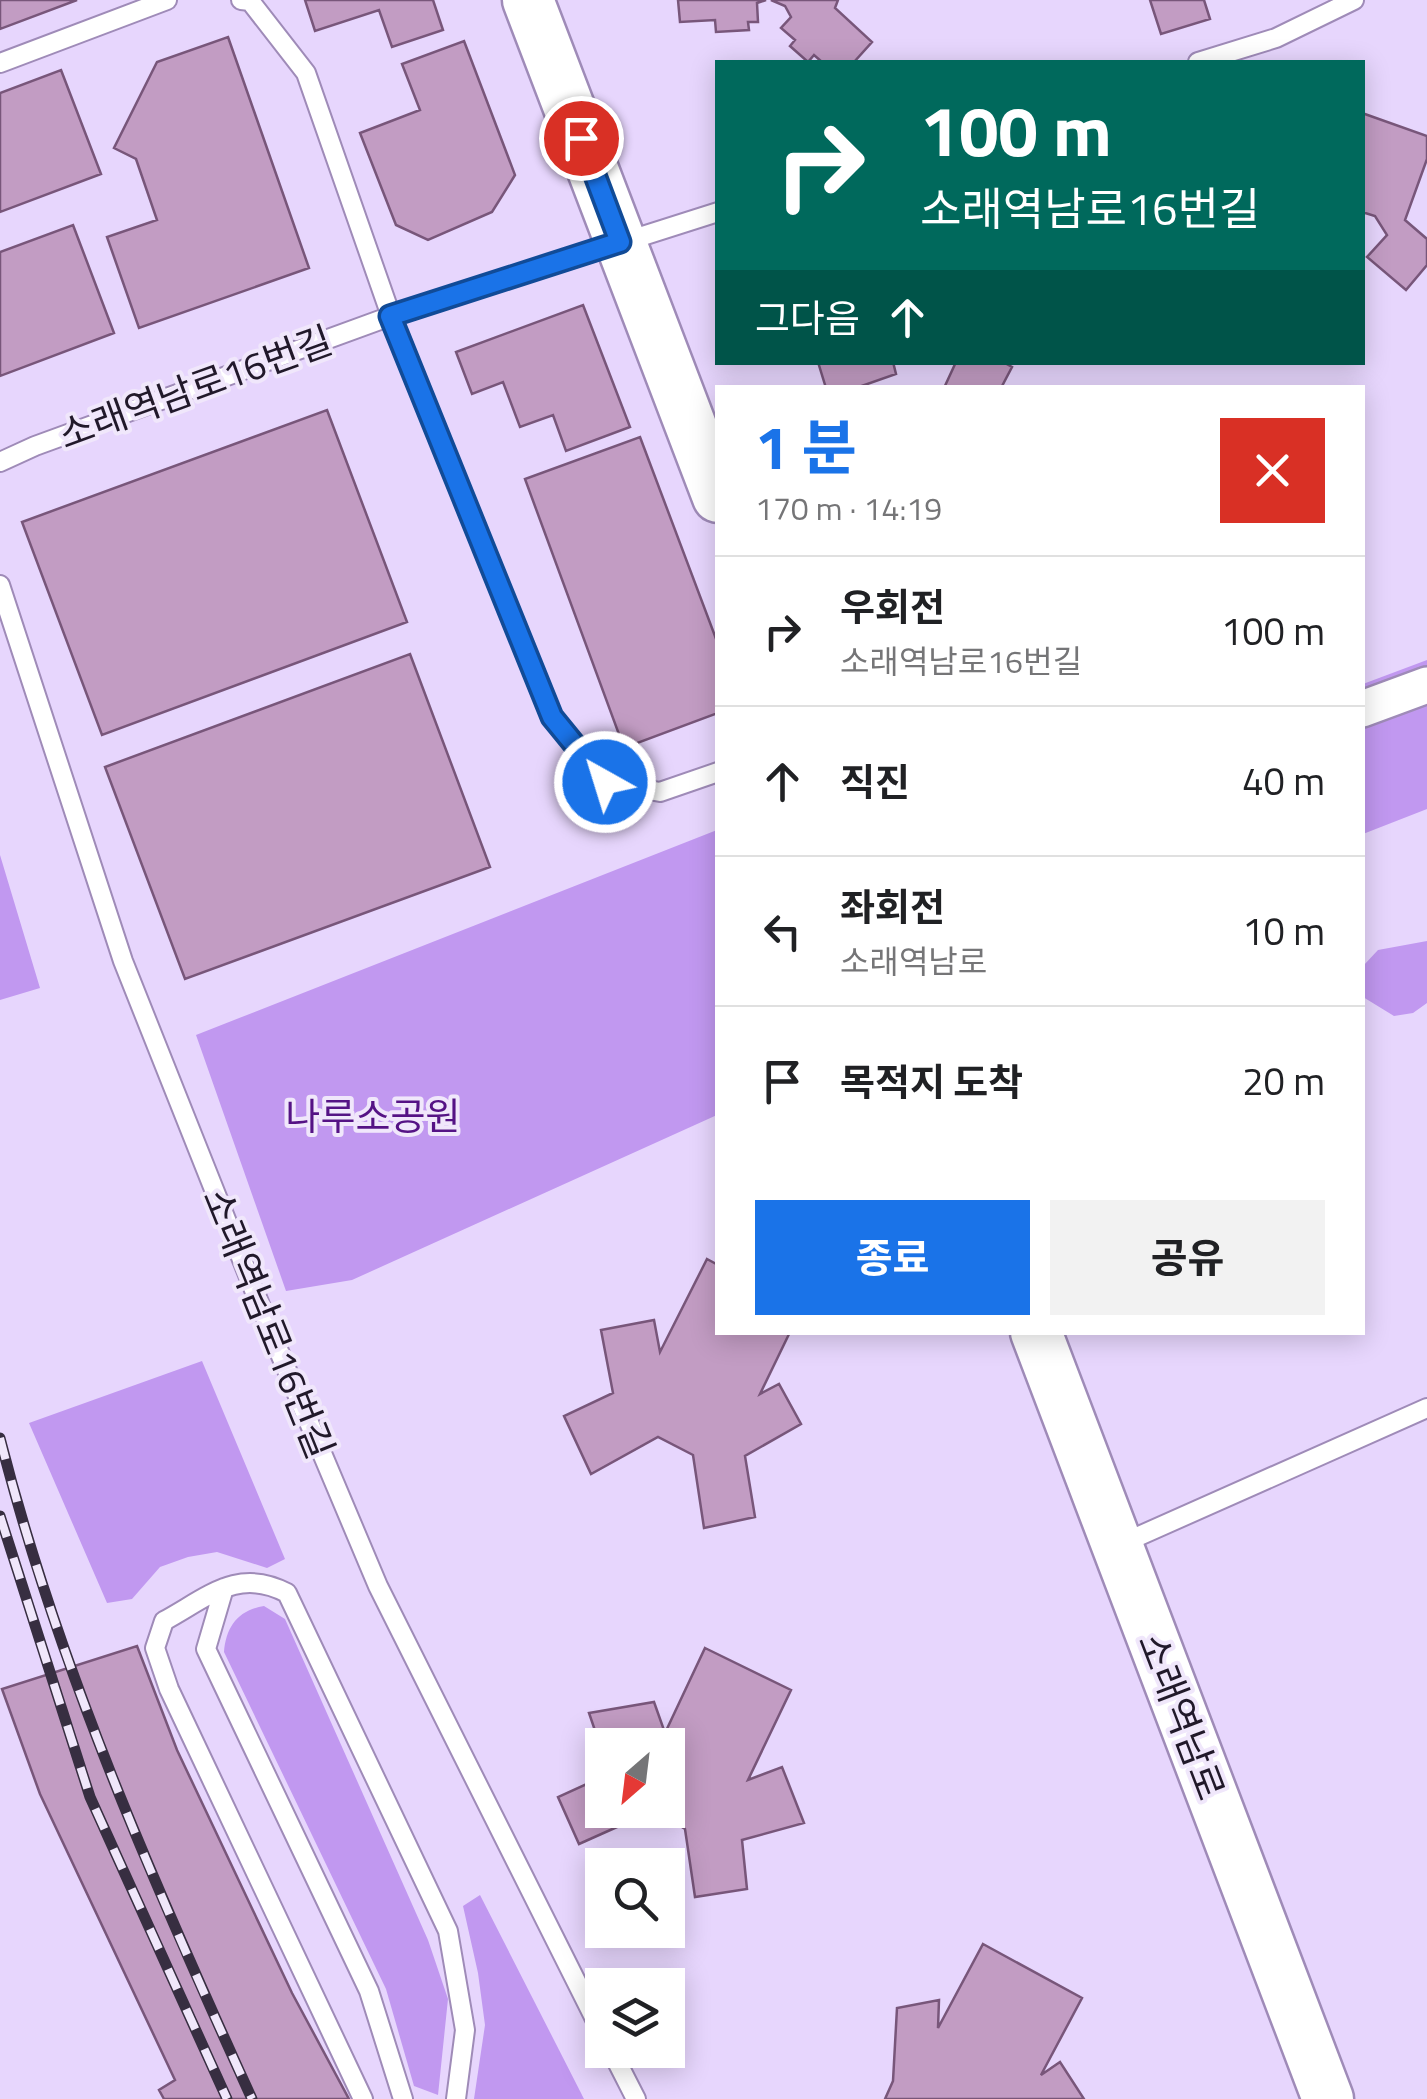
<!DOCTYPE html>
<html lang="ko">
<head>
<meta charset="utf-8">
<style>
  :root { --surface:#fff; --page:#f2f2f2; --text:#202124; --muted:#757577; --line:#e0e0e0; --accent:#1a73e8 }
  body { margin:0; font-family:"Titillium Web","Noto Sans KR",sans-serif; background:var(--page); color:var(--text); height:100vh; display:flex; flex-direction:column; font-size:38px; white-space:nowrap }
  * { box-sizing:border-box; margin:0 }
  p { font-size:32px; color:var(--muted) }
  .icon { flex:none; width:55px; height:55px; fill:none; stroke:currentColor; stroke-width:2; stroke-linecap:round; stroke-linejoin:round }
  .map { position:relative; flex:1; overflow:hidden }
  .details { position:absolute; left:715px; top:385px; width:650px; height:950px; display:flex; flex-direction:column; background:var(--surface); border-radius:0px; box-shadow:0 5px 25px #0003 }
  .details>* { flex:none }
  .banner { position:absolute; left:715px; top:60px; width:650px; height:305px; border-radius:0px; box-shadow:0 5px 25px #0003; background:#00695c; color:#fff; overflow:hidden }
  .needle { width:65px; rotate:208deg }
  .buttons { position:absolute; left:585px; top:1728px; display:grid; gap:20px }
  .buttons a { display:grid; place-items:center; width:100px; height:100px; border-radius:0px; background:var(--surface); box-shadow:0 5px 25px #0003; font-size:50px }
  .pin { position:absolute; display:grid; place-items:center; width:85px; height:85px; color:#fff; margin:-42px; border:5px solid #fff; border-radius:50%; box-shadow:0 2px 10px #0007 }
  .me { position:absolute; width:110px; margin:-55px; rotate:321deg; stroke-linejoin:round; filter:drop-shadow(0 0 8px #0008) }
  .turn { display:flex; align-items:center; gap:35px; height:210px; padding:0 40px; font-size:45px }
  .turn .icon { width:130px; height:130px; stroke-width:2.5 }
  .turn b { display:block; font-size:70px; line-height:85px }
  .then { display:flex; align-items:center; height:95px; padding:0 40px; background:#0003; gap:20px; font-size:38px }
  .round { display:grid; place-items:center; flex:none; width:105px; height:105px; border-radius:0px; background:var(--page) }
  .overview { display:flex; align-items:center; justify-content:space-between; height:170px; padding:0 40px }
  h1 { font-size:60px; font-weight:700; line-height:75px; color:var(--accent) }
  .cta { display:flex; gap:20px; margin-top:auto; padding:20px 40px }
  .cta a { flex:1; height:115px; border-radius:0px; background:var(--accent); color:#fff; font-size:40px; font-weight:700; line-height:115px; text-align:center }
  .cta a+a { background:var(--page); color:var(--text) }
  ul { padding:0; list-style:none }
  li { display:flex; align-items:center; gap:30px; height:150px; padding:0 40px; border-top:2px solid var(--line) }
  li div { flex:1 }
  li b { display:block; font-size:38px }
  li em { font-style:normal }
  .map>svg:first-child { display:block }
</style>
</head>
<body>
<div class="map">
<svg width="1427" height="2099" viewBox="0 0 1427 2099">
  <rect width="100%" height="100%" fill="#e7d6fd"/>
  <path fill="#c198f0" d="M1427,660V809L1363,834V684Z
    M717,830V1115L352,1280L286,1291L196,1035Z
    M0,855L40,988L0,1000Z
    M1427,941V1003L1413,1013L1394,1016L1363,997V966L1378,950Z
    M202,1361L285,1559L267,1568L217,1552L188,1557L160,1567L132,1599L107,1603L29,1423Z
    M264,1606L285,1619L428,1940L448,1999L438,2095L414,2086L386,1989L224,1652C226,1627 238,1610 264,1606Z
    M480,1895L581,2093L584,2099H474L485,2025L478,1973L463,1906Z"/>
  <path fill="#c29cc3" stroke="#78567a" stroke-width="2.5" d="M0,0H77L0,29Z
    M305,0H433L443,30L392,47L379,10L315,31Z
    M678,0H766L757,3L758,22H748L749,30L716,32L715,20L680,22Z
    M771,0H838L835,8L872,42L854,62H822L814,55L808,62L790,46L795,40L781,28L791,17L785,6Z
    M1150,0H1204L1210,19L1161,34Z
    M228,37L309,268L139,328L107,237L157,220L136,159L114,148L157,62Z
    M464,41L515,175L492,212L428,240L396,225L360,133L420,110L402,64Z
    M61,70L101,174L0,212V93Z
    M1362,113L1427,136V159L1405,220L1427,239V265L1406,290L1367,257L1387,235L1375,216L1362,212Z
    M73,225L114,333L0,376V252Z
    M583,305L630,427L566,451L553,415L520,427L503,382L472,394L456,352Z
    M818,362H893L896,374L856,388H826Z
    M1003,362L1012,367L1001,388H944L956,362Z
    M327,410L407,622L102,735L22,522Z
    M640,437L718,644V713L624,748L525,479Z
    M410,654L490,867L185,979L105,767Z
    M707,1259L718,1265V1332H790L760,1394L779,1384L801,1424L745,1456L755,1517L704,1528L693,1455L658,1437L591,1474L564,1416L613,1393L601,1330L654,1320L660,1352Z
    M137,1646L177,1750L292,1993L349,2099H164L159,2090L175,2080L40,1794L2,1689Z
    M705,1648L791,1690L748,1780L782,1767L804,1823L742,1840L747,1889L695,1897L685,1829L655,1810L579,1844L558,1797L602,1777V1810H668V1745H602V1751L589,1713L654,1702L665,1733Z
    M983,1944L1082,1998L1041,2075L1060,2062L1084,2099H885L893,2081L897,2008L939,2000L938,2028Z"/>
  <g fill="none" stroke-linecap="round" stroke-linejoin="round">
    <g stroke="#9f8bb8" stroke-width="22">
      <path id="lane" d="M241,0L250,1L306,73L391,316L551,717L605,782L660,792L718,772
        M1198,62L1276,38L1354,0
        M0,63L167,0
        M0,462L35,446L391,316L718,212
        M0,585L123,961L270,1330L378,1586L602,2033
        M1121,1544L1427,1408
        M224,1588L206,1649L369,1991L403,2099
        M611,2050L636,2099
        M363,2099L169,1689L155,1648L164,1621C208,1597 238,1567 287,1593L448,1931L465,2030L456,2099"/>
    </g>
    <g stroke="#9f8bb8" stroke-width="40">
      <path id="street" d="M1362,709L1427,685"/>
    </g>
    <g stroke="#9f8bb8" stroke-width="55">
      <path id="secondary" d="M528,0L718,497
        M1036,1332L1328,2099"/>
    </g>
    <use href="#lane" stroke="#fff" stroke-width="18"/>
    <use href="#street" stroke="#fff" stroke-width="35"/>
    <use href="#secondary" stroke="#fff" stroke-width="50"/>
    <g stroke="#372e41" stroke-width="11">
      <path id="rail" d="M0,1438C58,1667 154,1884 252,2099
        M0,1516L90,1797L227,2099"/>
    </g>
    <use href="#rail" stroke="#f0e7fb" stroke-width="8" stroke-dasharray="22" stroke-linecap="butt"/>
  </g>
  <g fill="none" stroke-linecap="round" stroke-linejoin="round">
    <g stroke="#114b97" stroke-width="25">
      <path id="route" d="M581,138L620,242L390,316L552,717L605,782"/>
    </g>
    <use href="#route" stroke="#1a73e8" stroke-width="18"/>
  </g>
  <g text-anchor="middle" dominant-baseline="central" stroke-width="8" stroke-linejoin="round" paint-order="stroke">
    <g font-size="38" fill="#21192a" stroke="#f0e7fb">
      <text transform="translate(195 387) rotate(-20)">소래역남로16번길</text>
      <text transform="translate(269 1323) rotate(68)">소래역남로16번길</text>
      <text transform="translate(1182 1716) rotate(69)">소래역남로</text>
    </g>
    <g font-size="38" fill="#551385" stroke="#f0e7fb">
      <text x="373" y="1116">나루소공원</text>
    </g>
  </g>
</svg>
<div class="buttons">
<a><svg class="needle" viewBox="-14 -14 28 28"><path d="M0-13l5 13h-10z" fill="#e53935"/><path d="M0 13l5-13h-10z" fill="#757577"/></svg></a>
<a><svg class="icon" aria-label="search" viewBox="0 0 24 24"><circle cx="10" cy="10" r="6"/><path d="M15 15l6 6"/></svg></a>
<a><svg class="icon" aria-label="layers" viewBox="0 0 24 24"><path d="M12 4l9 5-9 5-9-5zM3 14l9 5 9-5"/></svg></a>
</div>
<div class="pin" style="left:581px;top:138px;background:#d93025"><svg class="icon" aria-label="arrive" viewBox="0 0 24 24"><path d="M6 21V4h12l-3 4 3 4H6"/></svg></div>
<svg class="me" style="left:605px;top:782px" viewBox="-20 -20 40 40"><circle r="17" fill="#1a73e8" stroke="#fff" stroke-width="3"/><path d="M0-11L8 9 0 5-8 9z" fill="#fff"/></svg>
<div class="banner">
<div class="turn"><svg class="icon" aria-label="right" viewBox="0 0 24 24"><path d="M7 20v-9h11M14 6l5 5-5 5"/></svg><div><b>100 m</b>소래역남로16번길</div></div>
<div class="then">그다음<svg class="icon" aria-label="ahead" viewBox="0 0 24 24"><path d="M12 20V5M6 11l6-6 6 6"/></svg></div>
</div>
<section class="details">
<div class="overview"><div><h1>1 분</h1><p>170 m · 14:19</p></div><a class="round" style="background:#d93025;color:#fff"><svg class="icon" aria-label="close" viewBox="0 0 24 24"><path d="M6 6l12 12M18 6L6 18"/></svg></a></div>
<ul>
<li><svg class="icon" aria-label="right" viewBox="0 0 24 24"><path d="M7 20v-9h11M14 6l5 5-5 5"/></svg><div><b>우회전</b><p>소래역남로16번길</p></div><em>100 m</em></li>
<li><svg class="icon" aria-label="ahead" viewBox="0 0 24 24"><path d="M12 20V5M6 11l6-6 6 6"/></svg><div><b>직진</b></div><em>40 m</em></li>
<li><svg class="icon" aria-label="left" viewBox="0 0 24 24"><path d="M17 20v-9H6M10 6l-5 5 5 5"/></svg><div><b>좌회전</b><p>소래역남로</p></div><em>10 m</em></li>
<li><svg class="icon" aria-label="arrive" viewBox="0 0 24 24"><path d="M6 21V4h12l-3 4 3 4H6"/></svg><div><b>목적지 도착</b></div><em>20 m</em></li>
</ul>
<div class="cta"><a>종료</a><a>공유</a></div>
</section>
</div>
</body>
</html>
